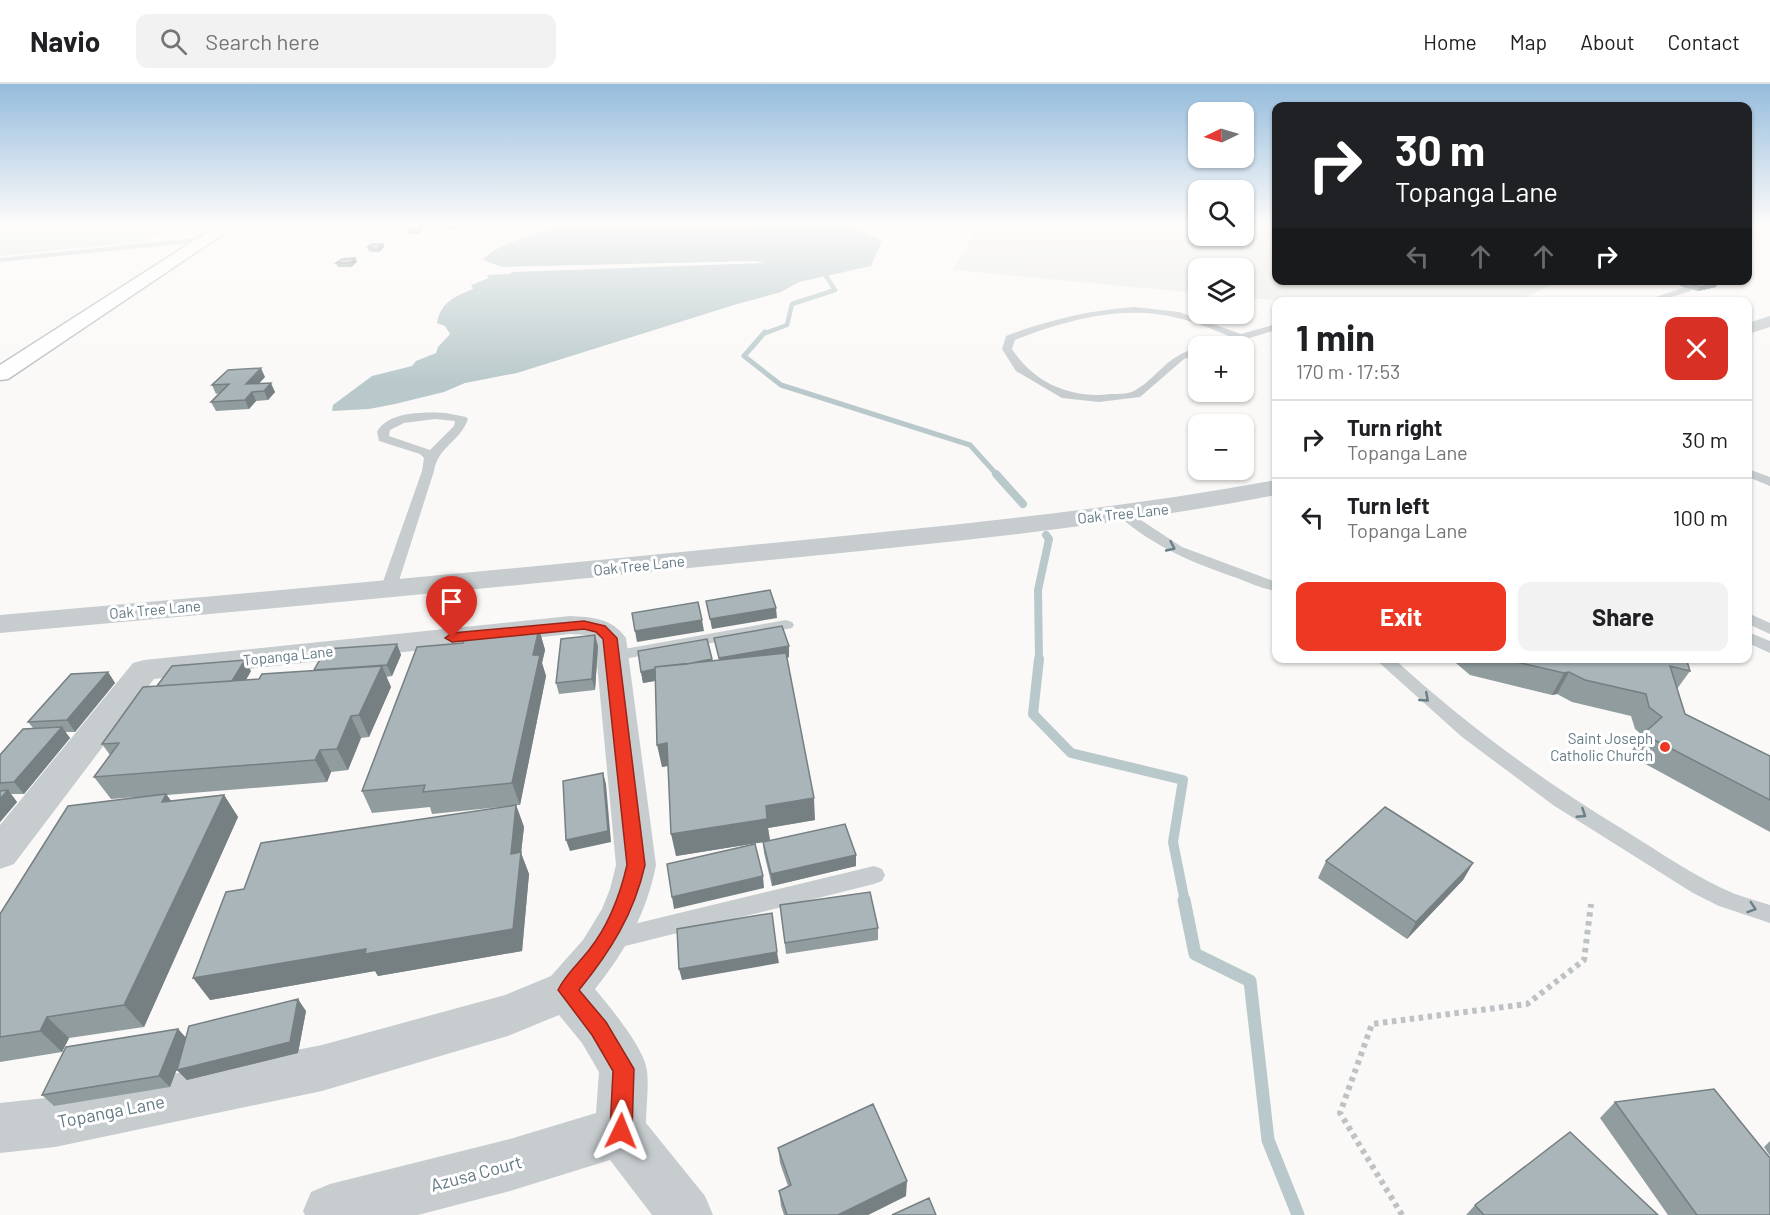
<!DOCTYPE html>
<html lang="en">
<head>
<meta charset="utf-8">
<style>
  :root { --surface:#fff; --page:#f2f2f2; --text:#202124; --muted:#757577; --line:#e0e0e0; --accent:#ed3824 }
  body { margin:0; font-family:Barlow,sans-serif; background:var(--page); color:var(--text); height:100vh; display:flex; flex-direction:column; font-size:22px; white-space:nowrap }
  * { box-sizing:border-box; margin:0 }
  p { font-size:20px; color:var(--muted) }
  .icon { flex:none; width:33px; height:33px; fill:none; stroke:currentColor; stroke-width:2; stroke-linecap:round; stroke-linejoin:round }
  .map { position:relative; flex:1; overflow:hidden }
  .sheet { position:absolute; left:1272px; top:213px; width:480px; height:366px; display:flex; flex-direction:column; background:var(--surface); border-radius:12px; box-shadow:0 2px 4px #0004 }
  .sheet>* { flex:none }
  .hud { position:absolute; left:1272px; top:18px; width:480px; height:183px; border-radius:12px; box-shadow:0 2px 4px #0004; background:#202124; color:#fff; overflow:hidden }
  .needle { width:39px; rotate:265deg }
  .tools { position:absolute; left:1188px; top:18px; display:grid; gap:12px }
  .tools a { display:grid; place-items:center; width:66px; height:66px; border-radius:12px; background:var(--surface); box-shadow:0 2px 4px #0004; font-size:30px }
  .pin { position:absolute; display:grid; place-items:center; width:51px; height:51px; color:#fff; margin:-62px -26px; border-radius:50% 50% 50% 0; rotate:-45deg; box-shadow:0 0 6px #0007 }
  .pin .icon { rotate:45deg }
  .me { position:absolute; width:66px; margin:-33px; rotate:2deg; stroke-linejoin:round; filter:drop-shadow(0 0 4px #0008) }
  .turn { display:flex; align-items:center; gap:21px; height:126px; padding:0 24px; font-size:27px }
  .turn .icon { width:78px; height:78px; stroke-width:2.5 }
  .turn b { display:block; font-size:42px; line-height:51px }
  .lanes { display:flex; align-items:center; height:57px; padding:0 24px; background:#0003; justify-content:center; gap:30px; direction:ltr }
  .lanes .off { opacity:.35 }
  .round { display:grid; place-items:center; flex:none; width:63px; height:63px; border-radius:12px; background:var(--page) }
  .overview { display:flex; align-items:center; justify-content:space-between; height:102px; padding:0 24px }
  h1 { font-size:36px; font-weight:700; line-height:45px }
  .action { display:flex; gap:12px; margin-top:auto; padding:12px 24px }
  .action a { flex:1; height:69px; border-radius:12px; background:var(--accent); color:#fff; font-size:24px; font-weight:700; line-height:69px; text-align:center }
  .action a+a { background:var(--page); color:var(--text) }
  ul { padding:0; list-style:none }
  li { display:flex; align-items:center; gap:18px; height:78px; padding:0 24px; border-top:2px solid var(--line) }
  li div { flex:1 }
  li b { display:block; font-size:22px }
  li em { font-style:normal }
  header { display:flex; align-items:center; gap:36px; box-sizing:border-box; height:84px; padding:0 30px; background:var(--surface); border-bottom:2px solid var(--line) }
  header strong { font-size:28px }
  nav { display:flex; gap:33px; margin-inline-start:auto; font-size:21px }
  .search { width:420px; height:54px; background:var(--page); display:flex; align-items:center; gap:15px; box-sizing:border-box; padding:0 21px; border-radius:12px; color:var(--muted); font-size:22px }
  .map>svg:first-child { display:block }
</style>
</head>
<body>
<header>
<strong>Navio</strong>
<div class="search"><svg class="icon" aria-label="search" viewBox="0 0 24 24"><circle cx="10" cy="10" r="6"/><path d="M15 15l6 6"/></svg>Search here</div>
<nav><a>Home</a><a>Map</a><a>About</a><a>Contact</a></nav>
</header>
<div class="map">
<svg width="1770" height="1131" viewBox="0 0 1770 1131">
  <rect width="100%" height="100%" fill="#faf9f7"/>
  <path fill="#e8e9e8" d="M979,140H1198V152H1244V140H1276V196L1559,197L1518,217L1291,218L1244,213V184H1198V209L953,186Z"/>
  <path fill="#dce2d8" d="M0,140H177L146,157L0,172Z"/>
  <path fill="#b9c9cb" d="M564,140H849L882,157L871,182L799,198L781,208L734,221L517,289L465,299L444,308L395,320L369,325L332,327L333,321L372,292L412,282L416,277L436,269L438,263L450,250L445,242L437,239C441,218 454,213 473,205L471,201L489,194L487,191L509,190L513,188L765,179L755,177L502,183L483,176C495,159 544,149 564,140Z"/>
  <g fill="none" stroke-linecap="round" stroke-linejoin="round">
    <path stroke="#b9c9cb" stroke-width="4.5" d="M763,250L787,241L792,220L835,206L826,192"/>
    <path stroke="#b9c9cb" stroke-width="5" d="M765,248L744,272L781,301L970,361L998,392"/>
    <path stroke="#b9c9cb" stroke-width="8" d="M996,390L1023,420
      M1039,577L1038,506L1049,455L1046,451"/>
    <path stroke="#b9c9cb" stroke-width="10" d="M1039,575L1033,630L1071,669L1183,696L1173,758L1185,818"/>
    <path stroke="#b9c9cb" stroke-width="13" d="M1184,816L1195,870L1250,897L1268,1056L1298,1131"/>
    <g stroke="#b8bec1" stroke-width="3">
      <path id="primary" d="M220,140H238L8,295L0,296V281Z"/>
    </g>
    <path stroke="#bec2c4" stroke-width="6" stroke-dasharray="4.5 4.5" stroke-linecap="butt" d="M1402,1131L1340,1029L1372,940L1527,920L1584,876L1591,820"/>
    <path fill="#c7cccf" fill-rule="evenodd" d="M24,140H70L66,142H28Z
      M207,153H210V157L0,178V174Z
      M1688,202L1691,203V207L1658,217L1653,214Z
      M1135,223L1179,228L1241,250L1276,240V246L1222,262H1208L1209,260L1231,253C1214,246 1197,238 1178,234C1124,220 1065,236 1015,256L1012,265C1034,299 1071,315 1111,310C1118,310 1128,310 1134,307C1159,293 1166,271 1198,264V270L1184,275L1140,313L1099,318L1062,314L1016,287L1002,265L1006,252C1048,236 1090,226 1135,223Z
      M446,329L466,333L468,335C460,358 438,362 434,387L396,506L388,511L383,509L380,506L422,387L424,374L420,370L379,357L377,348C388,327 425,328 446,329ZM435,335L455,337L454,342L430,366L389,352L390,346L404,339Z
      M1748,385L1770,393V402L1748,393Z
      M1124,425L1182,463L1276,498V507C1263,505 1250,499 1237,494C1193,479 1154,463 1119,432L1117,429L1119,426Z
      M1748,529L1770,539V550L1748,540Z
      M786,536L792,538L794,541L792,544L613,577L607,576L605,572L607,568L613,567Z
      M1748,548L1770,557V569L1748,559Z
      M1374,574H1393C1464,639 1541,696 1624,746C1660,768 1696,794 1735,810C1746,814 1758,817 1770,821V839L1719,822L1693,809L1553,721L1462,653Z
      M874,782L882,785L885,791L882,797L874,800L609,866L601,863L598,856L601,849L609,846Z"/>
    <path fill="#c7cccf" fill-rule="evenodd" d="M1770,232V243L1748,250V239Z
      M1276,396V411C1099,445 919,461 739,479C493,504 246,527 0,549V531C244,510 488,487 732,463C914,445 1096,429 1276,396Z
      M570,532C592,533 612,534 626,554L656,781C647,828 625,868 595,905C610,923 645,965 647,987C649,1004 646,1022 646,1039L705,1112L713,1131H652L610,1076L510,1107L418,1131H305L303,1127L311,1108L330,1100L510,1055L596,1029L599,988L582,959L559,931L508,952L322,1007L55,1063L0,1069V1019L55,1013L322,961L505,911L551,892L583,856L602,825L610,805L616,781L595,558L586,551L570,550L154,595L14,780L0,785V741L133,579L144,576Z"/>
    <use href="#primary" fill="#fff" fill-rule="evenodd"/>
  </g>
  <path fill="#919c9f" d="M442,140H462L458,145H443Z
    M425,143L418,150H408L407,146Z
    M383,160L384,163L379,168H371L370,167H369L368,163Z
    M355,174L357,178L351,183H338L336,179Z
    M1682,198L1718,199L1716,203L1698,207L1680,202Z
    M265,293L259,299L275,308L268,316L256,317L249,325L216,327L211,318L219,309L216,310L212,301Z
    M539,545L545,566L542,579L546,592L520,721H516L524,743L521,769L529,790L522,867L378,892L375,887L210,916L244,805L510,722L432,730L430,723L372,729L362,707L463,559Z
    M714,554L789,573L787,574L815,736L768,744L770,756L856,771V782L772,802L764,769L763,758L676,772L668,682L662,683L655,597L643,599L641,588L719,576Z
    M397,560L401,571L392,592L386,593L391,603L369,653L361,654L348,686L331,688L327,698L167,711L171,717L224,711L238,733L144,943L69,954L62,968L0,978V830L136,713L111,715L94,693L110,671L102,660L251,587L246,596L259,595L314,586Z
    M598,562L595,606L559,610L556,599Z
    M1450,574H1686L1690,587L1677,605L1685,630L1770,672V748L1629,671L1642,651L1635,645L1631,632L1572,618L1557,610L1552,611L1470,591Z
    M108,588L115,599L75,648H65L70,654L24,710H11L17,718L0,738V671L33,644L28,638Z
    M1326,777L1473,779L1463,796L1407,855L1318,794Z
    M780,821L878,844V856L786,870Z
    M306,927L298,969L187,996L177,986L178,982L170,1003L54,1022L42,1011L178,945L186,954Z
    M1615,1018L1770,1131H1668L1600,1034Z
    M1770,1057V1072L1764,1063Z
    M778,1064L906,1112L868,1131H784L781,1122L779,1107L788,1102L780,1079Z
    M1475,1121L1658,1131H1466Z"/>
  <path fill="#767f82" d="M423,140H424L425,143L418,150L417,146Z
    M457,140H462L458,145Z
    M383,160L384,163L379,168L377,165Z
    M355,174L357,178L351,183L350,179Z
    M1718,199L1716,203L1698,207L1700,203Z
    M261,284L265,293L250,309L246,300Z
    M271,299L275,308L268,316L264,307Z
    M252,308L256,317L249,325L245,316Z
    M776,524L777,534L712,545L710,535Z
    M702,536L704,547L637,558L635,547Z
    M539,545L545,566L542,579L546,592L520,721L512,699L533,571Z
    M595,551L598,562L595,606L592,595Z
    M397,560L401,571L392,592L387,581Z
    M789,562V573L721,586L719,574Z
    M712,575L714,586L643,599L641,588Z
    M245,576L251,587L238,609L232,597Z
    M382,582L391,603L369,653L359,631Z
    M108,588L115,599L75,648L67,636Z
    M1569,588L1557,610L1552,611L1564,589Z
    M351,632L361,654L348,686L337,665Z
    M62,643L70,654L24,710L14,698Z
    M667,659L672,681L662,683L657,661Z
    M320,666L331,688L327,698L315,676Z
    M603,689L606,700L611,758L570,767L566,756Z
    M8,706L17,718L0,738V715Z
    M166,710L182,732L162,718Z
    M224,711L238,733L144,943L124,921Z
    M814,714L815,736L768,744L770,757L676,772L671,750L766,722Z
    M516,721L524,743L521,769L529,790L522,867L378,892L375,887L210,916L193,894L511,770Z
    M856,771V782L772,802L771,790Z
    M1473,779L1463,796L1407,855L1416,838Z
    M763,792L764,804L674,825L672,813Z
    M777,868L779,879L682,896L679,885Z
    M298,915L306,927L298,969L187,996L177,986Z
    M47,933L69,954L62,968L40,947Z
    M178,945L188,956L170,1003L159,992Z
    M907,1097L906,1112L868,1131H838Z"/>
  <path fill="#a9b5b9" stroke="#767f82" stroke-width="1.5" d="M417,140H423L417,146H407Z
    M372,160H383L377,165H369L372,163H368Z
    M355,174L350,179H336L342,175Z
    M1687,196H1709L1718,199L1700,203L1682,198Z
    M261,284L246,300L271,299L264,307L252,308L245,316L211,318L229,300L212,301L228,286Z
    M770,506L776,524L710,535L706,517Z
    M698,518L702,536L635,547L632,529Z
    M782,542L789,562L719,574L714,554Z
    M539,545L533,571H540L512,699L423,708L425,701L362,707L417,563L463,559L466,551Z
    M595,551L592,595L556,599L561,555Z
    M707,555L712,575L687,580L655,583V585L641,588L638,567Z
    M397,560L387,581L314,586L326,565Z
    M786,569L814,714L766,722L767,735L671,750L667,659L657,661L655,583Z
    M1499,574H1686L1690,587L1670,582L1685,630L1770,672V716L1643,650L1662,633L1649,623L1646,610L1585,596L1569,588L1564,589Z
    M245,576L232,597L157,602L172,582Z
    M382,582L359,631L351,632L337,665L320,666L315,676L94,693L119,659L102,660L143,603L259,595L262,590Z
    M108,588L67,636L28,638L71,590Z
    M62,643L14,698L0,699V671L23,645Z
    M603,689L608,747L566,756L563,697Z
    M8,706L0,715V707Z
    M166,710L162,718L224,711L124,921L47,933L40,947L0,953V830L68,722Z
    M516,721L511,770L521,768L513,845L365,870L366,865L193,894L226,808L244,805L261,759Z
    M1385,723L1473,779L1416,838L1326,777Z
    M845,740L856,771L771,790L763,758Z
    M755,760L763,792L672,813L667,780Z
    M870,808L878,844L785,859L780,821Z
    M772,829L777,868L679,885L677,845Z
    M298,915L290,958L177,986L189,942Z
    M178,945L159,992L42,1011L66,963Z
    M1714,1005L1770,1074V1131H1697L1615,1018Z
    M873,1020L907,1097L838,1131H787L779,1107L791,1101L778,1064Z
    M1570,1048L1658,1131H1484L1475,1121Z
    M929,1114L936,1131H892Z"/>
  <defs><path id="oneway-chevron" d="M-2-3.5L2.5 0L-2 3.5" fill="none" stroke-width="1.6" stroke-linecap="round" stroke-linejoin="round" transform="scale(1.5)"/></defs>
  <g stroke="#687e88">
    <use href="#oneway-chevron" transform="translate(1171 463) rotate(25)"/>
    <use href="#oneway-chevron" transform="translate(1425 614) rotate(41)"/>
    <use href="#oneway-chevron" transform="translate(1582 730) rotate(33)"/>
    <use href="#oneway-chevron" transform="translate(1752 824) rotate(18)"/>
  </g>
  <linearGradient id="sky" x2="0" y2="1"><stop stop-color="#95bcdc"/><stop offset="0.47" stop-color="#fdfcfb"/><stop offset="1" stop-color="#fdfcfb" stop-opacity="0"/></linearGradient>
  <rect width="1770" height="299" fill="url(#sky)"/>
  <path fill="#ed3824" stroke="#9a2417" stroke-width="1.5" d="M584,537L605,542L617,554L645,781C634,830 610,868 579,906L606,938L634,985L632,1047L628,1055L621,1058L613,1055L610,1047L613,987L592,951L558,906C565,891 579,879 589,866C609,841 620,811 627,781L603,555L596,548L584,545L452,558L445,554L452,549Z"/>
  <circle fill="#ed3824" stroke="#fff" stroke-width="2" cx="1665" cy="663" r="6"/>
  <g text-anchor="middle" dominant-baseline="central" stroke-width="6" stroke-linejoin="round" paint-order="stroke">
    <g font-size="15" fill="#637a84" stroke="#fff">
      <text transform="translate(1123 429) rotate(-6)">Oak Tree Lane</text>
      <text transform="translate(639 481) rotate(-6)">Oak Tree Lane</text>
      <text transform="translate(155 525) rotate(-5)">Oak Tree Lane</text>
      <text transform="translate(288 571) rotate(-6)">Topanga Lane</text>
    </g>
    <g font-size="15" fill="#637a84" stroke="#fff" text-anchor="end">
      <text x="1653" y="654">Saint Joseph<tspan x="1653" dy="17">Catholic Church</tspan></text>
    </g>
    <g font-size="18" fill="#637a84" stroke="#fff">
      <text transform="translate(111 1027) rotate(-11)">Topanga Lane</text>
      <text transform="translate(476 1089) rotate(-15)">Azusa Court</text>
    </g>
  </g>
</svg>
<div class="tools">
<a><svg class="needle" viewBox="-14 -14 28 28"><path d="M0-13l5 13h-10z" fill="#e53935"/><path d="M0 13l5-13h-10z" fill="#757577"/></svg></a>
<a><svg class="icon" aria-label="search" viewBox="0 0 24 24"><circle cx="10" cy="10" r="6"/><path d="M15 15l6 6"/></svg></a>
<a><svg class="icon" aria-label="layers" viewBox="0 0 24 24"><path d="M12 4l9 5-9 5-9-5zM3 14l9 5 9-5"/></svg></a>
<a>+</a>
<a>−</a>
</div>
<div class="pin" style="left:452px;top:554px;background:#d93025"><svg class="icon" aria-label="arrive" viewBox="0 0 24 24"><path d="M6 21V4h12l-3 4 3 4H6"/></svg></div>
<svg class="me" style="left:621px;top:1047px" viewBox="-20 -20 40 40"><path d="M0-17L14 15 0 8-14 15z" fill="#ed3824" stroke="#fff" stroke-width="4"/></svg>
<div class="hud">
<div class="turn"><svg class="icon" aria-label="right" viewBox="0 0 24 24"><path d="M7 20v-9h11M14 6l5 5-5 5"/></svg><div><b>30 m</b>Topanga Lane</div></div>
<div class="lanes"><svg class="icon off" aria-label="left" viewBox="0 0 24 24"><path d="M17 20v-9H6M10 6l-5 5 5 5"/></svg><svg class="icon off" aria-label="ahead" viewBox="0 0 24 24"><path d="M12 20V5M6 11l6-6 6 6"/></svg><svg class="icon off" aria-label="ahead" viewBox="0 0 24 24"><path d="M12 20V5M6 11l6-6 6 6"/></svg><svg class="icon" aria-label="right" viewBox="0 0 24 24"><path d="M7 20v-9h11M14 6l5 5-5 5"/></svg></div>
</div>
<section class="sheet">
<div class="overview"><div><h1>1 min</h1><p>170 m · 17:53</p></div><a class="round" style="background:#d93025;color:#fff"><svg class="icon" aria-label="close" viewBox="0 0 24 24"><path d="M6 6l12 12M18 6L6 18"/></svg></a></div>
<ul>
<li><svg class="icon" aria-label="right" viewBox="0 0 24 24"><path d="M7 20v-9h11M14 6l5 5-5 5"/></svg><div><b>Turn right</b><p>Topanga Lane</p></div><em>30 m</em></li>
<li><svg class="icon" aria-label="left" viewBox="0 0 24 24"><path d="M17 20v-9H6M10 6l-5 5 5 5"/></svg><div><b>Turn left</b><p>Topanga Lane</p></div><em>100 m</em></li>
</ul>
<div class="action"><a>Exit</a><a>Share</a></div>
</section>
</div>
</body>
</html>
